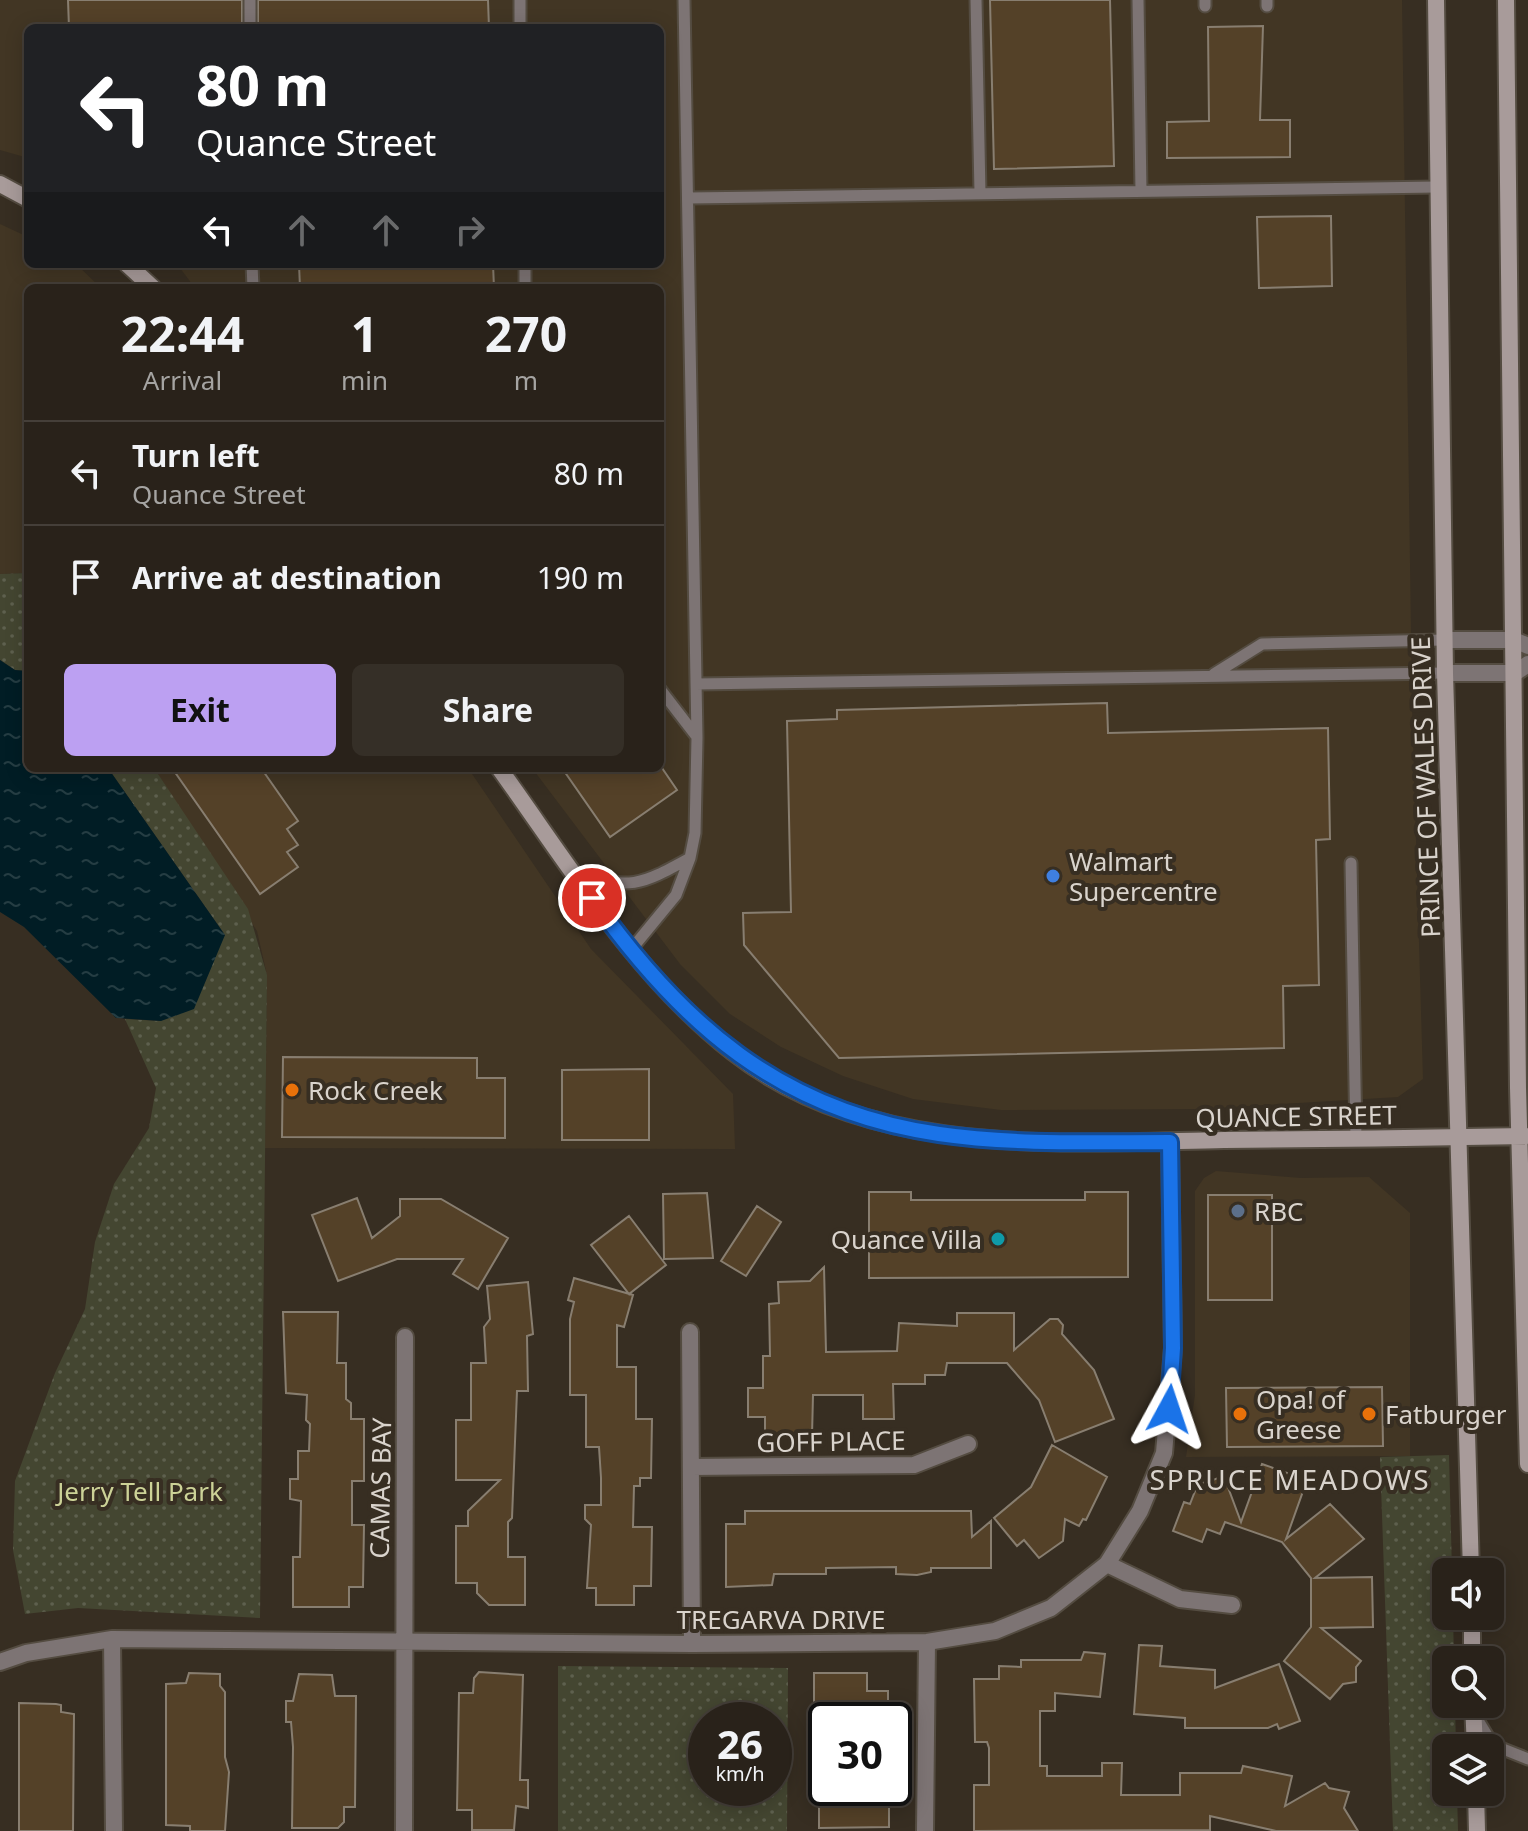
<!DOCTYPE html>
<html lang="en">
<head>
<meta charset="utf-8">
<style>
  :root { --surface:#29221a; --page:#352f27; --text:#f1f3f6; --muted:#a5a4a2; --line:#453f39; --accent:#bca0f2 }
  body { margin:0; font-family:"Noto Sans",sans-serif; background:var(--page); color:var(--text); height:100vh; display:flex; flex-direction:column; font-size:30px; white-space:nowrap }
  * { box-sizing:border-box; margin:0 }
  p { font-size:26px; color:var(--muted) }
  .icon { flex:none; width:44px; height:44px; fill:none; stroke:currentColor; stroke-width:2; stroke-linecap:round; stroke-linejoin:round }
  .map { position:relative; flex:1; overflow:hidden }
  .panel { position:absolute; left:24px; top:284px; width:640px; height:488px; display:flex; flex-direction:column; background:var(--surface); border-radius:12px; box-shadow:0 4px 20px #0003,0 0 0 2px var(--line) }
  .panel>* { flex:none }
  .top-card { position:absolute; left:24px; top:24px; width:640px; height:244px; border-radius:12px; box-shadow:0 4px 20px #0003,0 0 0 2px var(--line); background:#202124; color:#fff; overflow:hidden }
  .controls { position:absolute; left:1432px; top:1558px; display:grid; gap:16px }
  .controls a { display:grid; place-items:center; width:72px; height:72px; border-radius:12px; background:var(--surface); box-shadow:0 4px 20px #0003,0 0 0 2px var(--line); font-size:40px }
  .speed { position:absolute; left:688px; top:1702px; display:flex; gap:16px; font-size:40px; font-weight:700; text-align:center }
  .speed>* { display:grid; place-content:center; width:104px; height:104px; border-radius:50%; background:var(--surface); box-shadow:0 4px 20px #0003,0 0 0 2px var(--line); line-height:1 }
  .speed small { font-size:20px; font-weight:400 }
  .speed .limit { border:4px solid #111; border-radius:12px; background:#fff; color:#111 }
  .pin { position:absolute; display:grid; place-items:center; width:68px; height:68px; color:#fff; margin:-34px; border:4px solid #fff; border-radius:50%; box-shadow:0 2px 8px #0007 }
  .me { position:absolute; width:88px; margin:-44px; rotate:5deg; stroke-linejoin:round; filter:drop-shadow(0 0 6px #0008) }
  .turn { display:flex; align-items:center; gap:28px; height:168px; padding:0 40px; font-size:36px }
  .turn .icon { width:104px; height:104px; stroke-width:2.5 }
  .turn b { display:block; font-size:56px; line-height:68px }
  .lanes { display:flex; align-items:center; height:76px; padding:0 40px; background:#0003; justify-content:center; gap:40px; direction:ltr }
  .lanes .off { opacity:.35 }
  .eta { display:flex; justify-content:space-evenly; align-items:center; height:136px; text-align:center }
  .eta b { font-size:48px; font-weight:700; line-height:56px }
  .primary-button { display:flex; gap:16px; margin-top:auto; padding:16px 40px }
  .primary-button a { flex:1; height:92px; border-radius:12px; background:var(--accent); color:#111; font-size:32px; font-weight:700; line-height:92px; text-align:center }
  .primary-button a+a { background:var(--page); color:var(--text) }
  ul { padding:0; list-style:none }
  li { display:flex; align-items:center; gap:24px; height:104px; padding:0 40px; border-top:2px solid var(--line) }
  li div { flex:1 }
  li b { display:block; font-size:30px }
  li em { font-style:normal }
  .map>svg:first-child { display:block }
</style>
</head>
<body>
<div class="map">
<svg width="1528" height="1831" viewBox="0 0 1528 1831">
  <defs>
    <pattern id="grass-dots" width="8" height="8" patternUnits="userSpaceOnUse" patternTransform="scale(2)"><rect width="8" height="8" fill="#444631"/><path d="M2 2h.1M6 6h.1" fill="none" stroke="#5e604e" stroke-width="1.8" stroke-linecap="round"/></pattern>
    <pattern id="water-ripples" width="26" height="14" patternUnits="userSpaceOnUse" patternTransform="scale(2)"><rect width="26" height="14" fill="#011d25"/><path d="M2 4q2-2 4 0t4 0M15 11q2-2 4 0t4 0" fill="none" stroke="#253d43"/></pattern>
  </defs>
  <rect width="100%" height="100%" fill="#372e22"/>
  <path fill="#423624" d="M0,0H1402L1412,704L1423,1079L1398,1097L1198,1109L1001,1110L913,1099L843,1076L781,1047L730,1014L680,964L532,768H660V288H195L177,264H660V28H28V158L0,150Z
    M0,224L28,237V264H76L101,288H28V573L0,574Z
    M154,768H468L591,949L733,1094L735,1149L265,1148L267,975L257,931Z
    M1216,1171L1301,1178L1369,1177L1410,1213V1456L1186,1457L1195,1395V1191L1204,1178Z"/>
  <path fill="url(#grass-dots)" fill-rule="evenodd" d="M28,573V671L15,670L0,660V574Z
    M108,768H154L248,909L267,975L260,1618L78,1608L25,1614L13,1550L15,1481L55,1373L85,1309L95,1242L114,1184L149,1128L156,1088L125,1019L161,1021L225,935Z
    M1449,1455L1452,1572H1446V1616H1453L1454,1660H1446V1704H1455L1456,1748H1446V1792H1457L1458,1831H1393L1380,1457Z
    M558,1666L788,1668L787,1831H558ZM774,1720V1788H706V1720Z"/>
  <path fill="url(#water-ripples)" d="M0,660L15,670L28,671V768H108L225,935L194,1009L161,1021L116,1018L24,927L0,912Z"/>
  <path fill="#544128" stroke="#887e70" stroke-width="2" d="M68,0H242V28H69Z
    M258,0H488L489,28H258Z
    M990,0H1110L1114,166L994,169Z
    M1263,26L1260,120H1290V157L1167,158V122L1209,121L1208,27Z
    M1331,216L1332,286L1259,288L1257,217Z
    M299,264H493L494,288H300Z
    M1107,703L1108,733L1328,728L1330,839L1316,840L1319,985L1283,986L1284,1048L839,1058L744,945L743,913L791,912L787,721L837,719V710Z
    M172,768H261L298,821L287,829L298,845L287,852L298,867L260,894Z
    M562,768H662L677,790L610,837Z
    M283,1057L477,1058V1078H505V1138L282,1137Z
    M649,1069V1140H562V1070Z
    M869,1192H911V1200H1085V1192H1128V1277L869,1278Z
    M707,1193L713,1258L664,1259L663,1194Z
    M1208,1195H1272V1300H1208Z
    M357,1198L372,1238L400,1216V1199H441L508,1238L478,1289L453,1274L463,1259H397L338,1281L312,1215Z
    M757,1206L781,1222L746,1276L721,1261Z
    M629,1216L666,1265L629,1294L591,1245Z
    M824,1267L826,1352L897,1351L899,1323L957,1326V1313H1014V1350L1050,1319H1058L1063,1325L1062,1334L1094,1370L1114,1419L1055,1442L1039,1400L1007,1363H947L945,1375H925V1384H893L894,1419H863V1395H813L812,1436H765V1417H748V1388H763V1356H770L769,1304L779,1303L778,1282L810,1281Z
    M574,1278L633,1295L624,1327L617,1325V1367H636V1419H652L651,1478H640V1486H634L633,1527H652L651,1586H634V1605H596V1588H587L591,1525L585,1519V1505H601V1478L599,1447H586V1395H570V1319L574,1302L568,1300Z
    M528,1282L533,1334L527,1336L528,1391H517L512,1518L508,1522V1557H525V1605H489L477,1593V1583H456V1526H468V1511L500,1480H456V1420H471V1363H486L484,1327L490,1319L487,1286Z
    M283,1312H338L337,1363H346V1399L351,1403V1419H364V1481H352V1525H364L363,1587H349V1607H293V1557H300L301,1501L290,1499V1479H298V1451H309L310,1424L306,1420L307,1395L286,1393Z
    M1382,1387L1383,1446L1227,1447L1226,1388Z
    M1052,1445L1107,1477L1086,1520L1083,1519L1079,1526L1065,1519L1063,1541L1039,1558L1024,1540L1017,1546L994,1518L1031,1487Z
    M1262,1464L1307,1480L1286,1539L1330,1504L1364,1539L1315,1578L1372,1577L1373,1627L1321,1628L1361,1661L1356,1667V1682L1343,1684L1330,1699L1284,1661L1311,1627V1578L1282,1542L1225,1522L1220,1534L1207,1529L1202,1542L1173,1531L1184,1502L1190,1504L1199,1481L1205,1483L1218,1478L1226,1482L1241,1522Z
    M745,1511H971L972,1537L991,1521V1568H931V1572L917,1575L896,1574V1567L826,1568V1574H774L772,1585L726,1587V1524H745Z
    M1139,1645L1162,1646L1160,1666L1215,1670V1688L1279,1664L1300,1721L1279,1729L1277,1724L1268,1728H1185V1718L1134,1714Z
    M1084,1652L1105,1654L1100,1697L1055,1693V1711H1040V1766H1047V1776H1102V1763H1122L1121,1795H1180V1773H1241L1243,1766L1292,1776L1285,1806L1325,1783L1329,1788L1349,1792L1344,1808L1358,1831H1276L1210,1816V1830L974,1831V1785H989V1748L987,1742H975L974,1679H999V1666L1021,1667V1660H1081Z
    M479,1672L523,1675L520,1780H528V1808L516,1806L514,1830H472V1810H457L459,1693H473L474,1678Z
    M189,1673L220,1674V1686L225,1692V1757L229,1772L225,1831H190V1826L166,1825V1684L186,1683Z
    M814,1673H867V1691H888V1720H814Z
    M299,1674L332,1675L335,1696H356L355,1807H344V1822L338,1828H292L293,1747L291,1722H286V1701H293Z
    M19,1703L56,1704L61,1705V1712L74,1714L73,1831H19Z
    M819,1788H863V1797H889V1827L819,1828Z"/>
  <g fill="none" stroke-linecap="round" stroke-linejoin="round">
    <g stroke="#544c41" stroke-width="15">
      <path id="lane" d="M250,0V28
        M520,0V28
        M976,0L980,193
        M1138,0L1141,191
        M1205,0V6
        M1267,0V6
        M689,198L1436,187
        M252,264L253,288
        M525,264V288
        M1214,674L1262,644L1444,640
        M696,684L1445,673
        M660,689L697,737
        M1351,863L1356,1139
        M574,873C631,890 639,886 690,858
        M630,951L676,895L690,858L695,833L697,738L684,0
        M1476,1717L1493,1745L1528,1759"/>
    </g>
    <g stroke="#544c41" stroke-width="20">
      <path id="street" d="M1444,640H1514L1528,646
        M1445,673H1515L1528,664
        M690,1332L692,1644
        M692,1467L914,1465L968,1444
        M1107,1564L1180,1599L1232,1605
        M112,1639L114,1831
        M0,1662L26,1653L112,1639L692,1644L927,1642L995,1631L1051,1608L1107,1564L1140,1511L1164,1453L1173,1348L1170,1142
        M404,1831L405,1337
        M925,1831L927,1642"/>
    </g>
    <g stroke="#544c41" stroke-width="20">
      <path id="secondary" d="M1436,0L1445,673L1471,1572
        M1506,0L1518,1088L1528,1464
        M0,184L28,199
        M127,264L153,288
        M499,768C571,868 635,975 733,1052C869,1159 1062,1143 1224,1140C1325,1139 1425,1138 1526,1136
        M1472,1616V1660
        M1473,1704L1475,1748
        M1476,1792L1477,1831"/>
    </g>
    <use href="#lane" stroke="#7d7474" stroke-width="11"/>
    <use href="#street" stroke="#7d7474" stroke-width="16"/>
    <use href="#secondary" stroke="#a89b9a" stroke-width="16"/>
  </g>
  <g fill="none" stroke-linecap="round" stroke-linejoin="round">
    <g stroke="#114b97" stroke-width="20">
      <path id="route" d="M592,898C681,1024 780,1111 939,1134C1015,1145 1094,1142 1170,1142L1173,1348L1169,1409"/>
    </g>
    <use href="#route" stroke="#1a73e8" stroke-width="14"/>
  </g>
  <circle fill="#3f7fe0" stroke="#372e22" stroke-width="3" cx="1053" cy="876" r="8"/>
  <g fill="#e8710a" stroke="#372e22" stroke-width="3">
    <circle cx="292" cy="1090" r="8"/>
    <circle cx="1240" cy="1414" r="8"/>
    <circle cx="1369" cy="1414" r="8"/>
  </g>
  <circle fill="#5c6f8a" stroke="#372e22" stroke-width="3" cx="1238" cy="1211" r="8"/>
  <circle fill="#0f9aa8" stroke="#372e22" stroke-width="3" cx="998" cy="1239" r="8"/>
  <g text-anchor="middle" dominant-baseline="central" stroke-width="8" stroke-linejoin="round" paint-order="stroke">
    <g font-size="26" fill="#d9d3cc" stroke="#372e22">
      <text transform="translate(1425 787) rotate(-92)">PRINCE OF WALES DRIVE</text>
      <text transform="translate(1296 1116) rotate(-1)">QUANCE STREET</text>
      <text transform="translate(831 1441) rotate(-1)">GOFF PLACE</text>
      <text transform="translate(380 1488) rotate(-89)">CAMAS BAY</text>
      <text x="781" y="1619">TREGARVA DRIVE</text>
    </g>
    <g font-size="26" fill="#d9d3cc" stroke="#372e22" text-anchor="start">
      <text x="1069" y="861">Walmart<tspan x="1069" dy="30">Supercentre</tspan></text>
      <text x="308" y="1090">Rock Creek</text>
      <text x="1254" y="1211">RBC</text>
      <text x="982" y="1239" text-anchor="end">Quance Villa</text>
      <text x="1256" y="1399">Opa! of<tspan x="1256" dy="30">Greese</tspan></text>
      <text x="1385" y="1414">Fatburger</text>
    </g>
    <g font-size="26" fill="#ccd297" stroke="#372e22">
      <text x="140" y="1491">Jerry Tell Park</text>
    </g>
    <g font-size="28" letter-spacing="2" fill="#d9d3cc" stroke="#372e22">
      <text x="1290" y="1479">SPRUCE MEADOWS</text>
    </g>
  </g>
</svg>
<div class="controls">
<a><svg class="icon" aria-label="sound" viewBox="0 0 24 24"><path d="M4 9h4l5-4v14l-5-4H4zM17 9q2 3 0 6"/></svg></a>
<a><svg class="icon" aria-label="search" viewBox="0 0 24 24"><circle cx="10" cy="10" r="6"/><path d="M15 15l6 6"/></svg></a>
<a><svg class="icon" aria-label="layers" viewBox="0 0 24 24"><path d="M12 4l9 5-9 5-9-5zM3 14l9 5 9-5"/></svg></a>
</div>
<div class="speed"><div>26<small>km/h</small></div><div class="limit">30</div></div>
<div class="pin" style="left:592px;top:898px;background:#d93025"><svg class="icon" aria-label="arrive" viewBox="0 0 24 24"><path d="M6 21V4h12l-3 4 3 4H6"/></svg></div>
<svg class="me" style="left:1169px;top:1409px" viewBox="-20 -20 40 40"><path d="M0-17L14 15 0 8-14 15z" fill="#1a73e8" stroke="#fff" stroke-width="4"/></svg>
<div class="top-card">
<div class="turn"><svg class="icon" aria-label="left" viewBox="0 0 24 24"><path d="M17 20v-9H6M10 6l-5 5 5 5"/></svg><div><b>80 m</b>Quance Street</div></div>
<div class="lanes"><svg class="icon" aria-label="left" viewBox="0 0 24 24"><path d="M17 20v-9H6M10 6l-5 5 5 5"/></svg><svg class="icon off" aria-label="ahead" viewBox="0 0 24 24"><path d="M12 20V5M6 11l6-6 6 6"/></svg><svg class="icon off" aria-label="ahead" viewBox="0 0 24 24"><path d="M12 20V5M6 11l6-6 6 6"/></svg><svg class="icon off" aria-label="right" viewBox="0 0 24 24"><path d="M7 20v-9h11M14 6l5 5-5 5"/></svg></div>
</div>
<section class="panel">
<div class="eta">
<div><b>22:44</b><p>Arrival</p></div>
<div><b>1</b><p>min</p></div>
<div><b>270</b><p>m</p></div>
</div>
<ul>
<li><svg class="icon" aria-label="left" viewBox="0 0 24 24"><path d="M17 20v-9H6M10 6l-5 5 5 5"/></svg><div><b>Turn left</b><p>Quance Street</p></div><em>80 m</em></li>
<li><svg class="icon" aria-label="arrive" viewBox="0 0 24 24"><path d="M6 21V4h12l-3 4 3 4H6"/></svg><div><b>Arrive at destination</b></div><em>190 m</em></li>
</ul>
<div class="primary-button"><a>Exit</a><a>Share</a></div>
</section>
</div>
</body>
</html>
